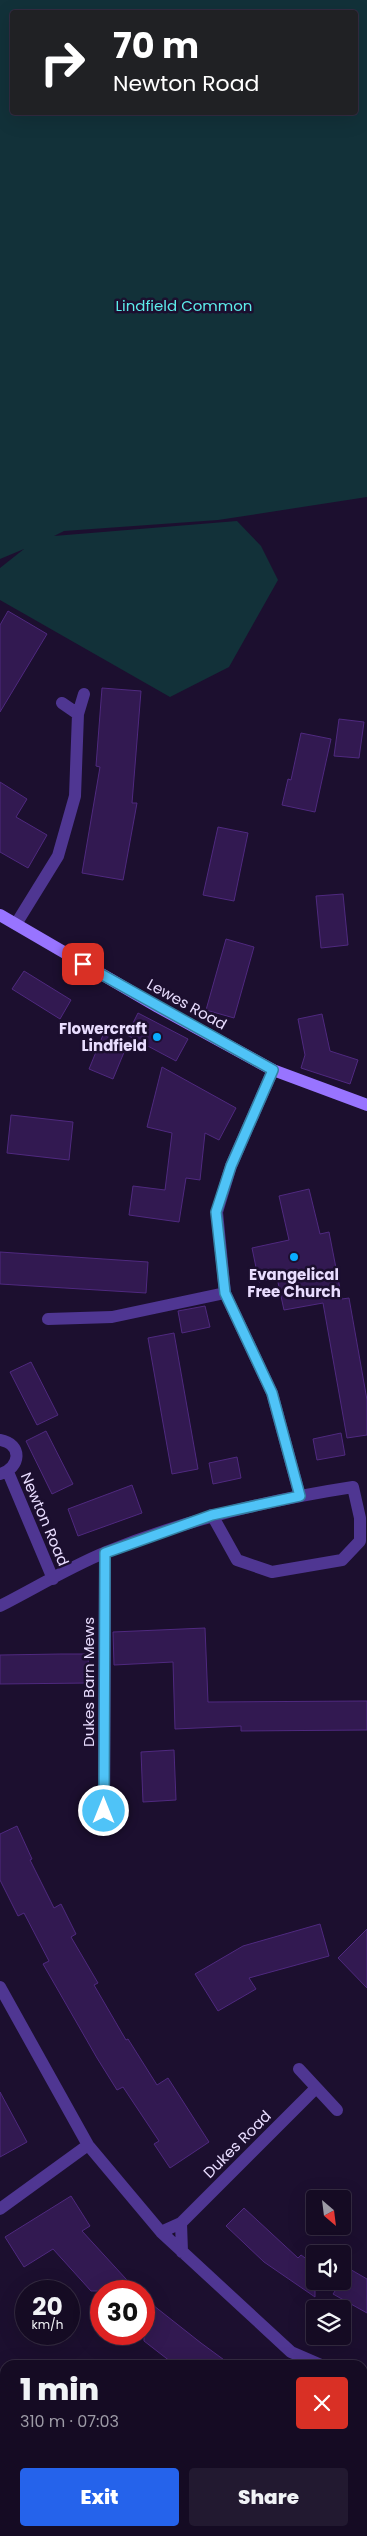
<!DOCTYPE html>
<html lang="en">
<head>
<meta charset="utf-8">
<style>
  :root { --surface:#150b23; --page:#221930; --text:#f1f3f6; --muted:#9d9ba6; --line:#342b41; --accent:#2563eb }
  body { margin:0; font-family:Poppins,sans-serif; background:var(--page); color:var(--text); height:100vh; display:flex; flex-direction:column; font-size:19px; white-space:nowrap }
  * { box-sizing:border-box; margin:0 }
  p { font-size:16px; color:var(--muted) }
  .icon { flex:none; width:28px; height:28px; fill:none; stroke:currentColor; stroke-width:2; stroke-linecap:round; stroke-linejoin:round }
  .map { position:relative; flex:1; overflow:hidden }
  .sheet { position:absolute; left:0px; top:2360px; width:368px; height:176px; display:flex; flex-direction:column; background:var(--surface); border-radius:15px 15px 0 0; box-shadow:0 5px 20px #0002,0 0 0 1px var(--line) }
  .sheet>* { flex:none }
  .top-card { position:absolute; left:10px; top:10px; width:348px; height:105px; border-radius:5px; box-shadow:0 5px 20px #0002,0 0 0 1px var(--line); background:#202124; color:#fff; overflow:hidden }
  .needle { width:32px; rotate:152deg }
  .tools { position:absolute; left:306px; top:2190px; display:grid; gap:10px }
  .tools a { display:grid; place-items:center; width:45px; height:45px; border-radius:5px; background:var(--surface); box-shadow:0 5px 20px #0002,0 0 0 1px var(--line); font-size:25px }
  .speed { position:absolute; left:15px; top:2280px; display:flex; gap:10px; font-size:25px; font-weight:700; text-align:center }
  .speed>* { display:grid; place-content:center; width:65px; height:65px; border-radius:50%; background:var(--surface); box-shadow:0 5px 20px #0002,0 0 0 1px var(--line); line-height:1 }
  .speed small { font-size:12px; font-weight:400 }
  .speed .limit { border:8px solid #d22; background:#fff; color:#111 }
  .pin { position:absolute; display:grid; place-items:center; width:42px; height:42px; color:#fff; margin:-21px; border-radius:10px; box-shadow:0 2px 8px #0006 }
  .me { position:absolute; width:55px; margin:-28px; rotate:0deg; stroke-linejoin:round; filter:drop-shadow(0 0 4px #0008) }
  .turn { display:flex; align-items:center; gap:18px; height:105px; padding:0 20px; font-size:22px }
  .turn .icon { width:65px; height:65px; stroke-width:2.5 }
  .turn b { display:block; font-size:35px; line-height:42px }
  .round { display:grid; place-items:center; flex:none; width:52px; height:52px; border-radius:5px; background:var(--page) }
  .overview { display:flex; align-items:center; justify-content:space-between; height:85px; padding:0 20px }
  h1 { font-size:30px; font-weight:800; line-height:38px }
  .action { display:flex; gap:10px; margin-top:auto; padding:10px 20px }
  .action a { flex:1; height:58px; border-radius:5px; background:var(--accent); color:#fff; font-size:20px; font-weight:800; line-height:58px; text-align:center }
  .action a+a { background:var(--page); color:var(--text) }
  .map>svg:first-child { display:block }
</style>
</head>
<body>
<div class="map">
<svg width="367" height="2536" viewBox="0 0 367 2536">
  <rect width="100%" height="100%" fill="#1c0f2f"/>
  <path fill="#123139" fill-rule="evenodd" d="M0,0H367V497L218,520L64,531L54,536L237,521L261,546L278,580L229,667L170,697L0,600V568L24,549L0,559ZM12,12H355V112H12Z
    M0,2454H5V2531H176V2536H0Z"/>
  <path fill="#321951" stroke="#4f297f" d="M8,611L47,634L0,712V625Z
    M102,688L141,691L132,803H137L123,880L82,873L100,767L96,766Z
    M339,719L364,722L359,758L334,756Z
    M301,733L331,739L315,812L282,805L288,779L291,780Z
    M0,782L27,799L16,817L47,835L28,868L0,852Z
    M218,827L248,833L234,901L203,895Z
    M343,894L348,945L321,948L316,896Z
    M226,939L254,947L234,1018L206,1010Z
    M24,971L71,1000L60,1019L12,989Z
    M138,1013L188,1039L176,1061L127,1035Z
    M322,1014L330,1051L358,1060L350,1084L301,1068L305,1055L298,1019Z
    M103,1035L127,1045L113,1079L89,1069Z
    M162,1067L236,1108L219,1140L205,1133L200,1180L186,1178L179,1222L129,1215L133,1186L165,1190L172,1133L147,1127Z
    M11,1115L73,1122L69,1160L7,1153Z
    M309,1189L320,1234L329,1232L342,1299L349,1298L367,1400V1435L347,1438L323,1303L284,1310L277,1278L259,1282L252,1248L289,1240L279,1196Z
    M0,1252L148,1262L146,1293L0,1284Z
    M205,1306L210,1327L182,1333L178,1311Z
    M174,1333L198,1469L172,1474L148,1338Z
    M31,1362L58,1415L37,1425L10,1372Z
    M46,1431L73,1484L52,1494L26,1441Z
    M341,1433L345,1455L317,1460L313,1439Z
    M237,1457L241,1478L213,1484L209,1463Z
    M132,1485L142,1513L78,1536L68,1509Z
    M205,1628L208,1702L367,1701V1730L241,1731V1726L175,1729L173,1662L114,1665L113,1632Z
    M61,1654H88L89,1683L0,1684V1655Z
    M174,1750L176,1800L143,1802L141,1752Z
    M17,1826L32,1859L30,1860L54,1908L61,1904L76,1934L71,1937L98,1983L94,1985L126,2040L128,2039L157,2085L168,2078L209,2142L170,2168L154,2144L159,2141L123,2087L117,2090L97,2058L43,1964L49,1961L24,1913L18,1916L0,1880V1834Z
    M320,1924L329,1956L249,1978L256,1989L218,2011L195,1974L243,1946Z
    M367,1929V1988L338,1958Z
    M0,2092L27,2142L0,2157Z
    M71,2196L90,2226L82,2231L137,2291H91L53,2249L24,2267L5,2237Z
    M244,2208L298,2258L301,2255L315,2265V2297L264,2262L226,2226Z
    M348,2268L367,2279V2313L333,2294L342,2281Z
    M144,2298L201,2343L231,2365H175L144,2341Z"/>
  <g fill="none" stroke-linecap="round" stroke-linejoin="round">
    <path stroke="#4f3692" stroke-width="12" d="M62,703L78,714
      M16,924L58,856L75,796L78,714L84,694
      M273,1070L231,1166L217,1212L225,1293L272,1393L300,1496
      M48,1319L112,1317L225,1293
      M0,1440C23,1444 21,1468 0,1474
      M8,1472L53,1579
      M0,1606C35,1588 70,1567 106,1552C185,1520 268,1500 353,1487L360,1518V1541L342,1560L272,1572L237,1560L212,1515
      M104,1811L105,1553
      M0,1987L88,2145L161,2232L291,2352L321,2365
      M299,2069L337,2110
      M0,2209L88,2145
      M181,2223L182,2252
      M161,2232L181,2223L316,2088
      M362,2384L367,2386"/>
    <path stroke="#9874ff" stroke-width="12" d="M0,915L158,1007L273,1070L367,1105"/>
  </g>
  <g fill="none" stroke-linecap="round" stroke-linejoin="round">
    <g stroke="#337fa1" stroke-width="12">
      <path id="route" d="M83,964L273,1070L231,1166L216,1212L225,1293L272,1393L300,1496L212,1515L105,1553L104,1811"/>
    </g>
    <use href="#route" stroke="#4fc3f7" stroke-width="9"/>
  </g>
  <g fill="#09acff" stroke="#1c0f2f" stroke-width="2">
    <circle cx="157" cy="1037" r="5"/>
    <circle cx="294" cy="1257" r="5"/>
  </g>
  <g text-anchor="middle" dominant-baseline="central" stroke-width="5" stroke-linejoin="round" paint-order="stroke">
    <g font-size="15" fill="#5cecea" stroke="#1c0f2f">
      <text x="184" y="305">Lindfield Common</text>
    </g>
    <g font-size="15" fill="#e9ddff" stroke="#1c0f2f">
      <text transform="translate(187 1004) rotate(29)">Lewes Road</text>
      <text transform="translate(45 1519) rotate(67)">Newton Road</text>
      <text transform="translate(88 1682) rotate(-90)">Dukes Barn Mews</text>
      <text transform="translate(237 2144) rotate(-45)">Dukes Road</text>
    </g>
    <g font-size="15" font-weight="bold" fill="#e9ddff" stroke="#1c0f2f" text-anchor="end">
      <text x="147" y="1028">Flowercraft<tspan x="147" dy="17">Lindfield</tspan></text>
      <text x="294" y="1274" text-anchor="middle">Evangelical<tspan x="294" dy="17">Free Church</tspan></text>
    </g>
  </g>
</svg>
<div class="tools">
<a><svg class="needle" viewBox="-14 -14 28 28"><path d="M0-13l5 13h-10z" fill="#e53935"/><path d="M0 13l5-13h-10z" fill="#9d9ba6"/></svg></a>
<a><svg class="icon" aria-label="sound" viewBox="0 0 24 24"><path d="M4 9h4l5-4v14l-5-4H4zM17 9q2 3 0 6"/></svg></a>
<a><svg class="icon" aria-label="layers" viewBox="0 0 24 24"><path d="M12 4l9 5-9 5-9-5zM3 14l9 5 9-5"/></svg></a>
</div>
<div class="speed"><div>20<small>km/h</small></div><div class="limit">30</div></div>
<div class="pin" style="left:83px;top:964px;background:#d93025"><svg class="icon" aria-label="arrive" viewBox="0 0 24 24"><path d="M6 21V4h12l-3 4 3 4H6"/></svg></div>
<svg class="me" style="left:104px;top:1811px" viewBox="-20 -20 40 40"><circle r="17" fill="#4fc3f7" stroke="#fff" stroke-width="3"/><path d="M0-11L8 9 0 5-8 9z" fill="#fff"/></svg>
<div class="top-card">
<div class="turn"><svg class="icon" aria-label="right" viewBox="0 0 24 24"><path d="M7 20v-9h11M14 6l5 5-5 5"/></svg><div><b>70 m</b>Newton Road</div></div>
</div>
<section class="sheet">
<div class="overview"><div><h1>1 min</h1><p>310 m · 07:03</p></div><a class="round" style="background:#d93025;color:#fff"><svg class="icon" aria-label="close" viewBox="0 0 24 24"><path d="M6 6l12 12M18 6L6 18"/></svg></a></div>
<div class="action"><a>Exit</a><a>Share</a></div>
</section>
</div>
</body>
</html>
